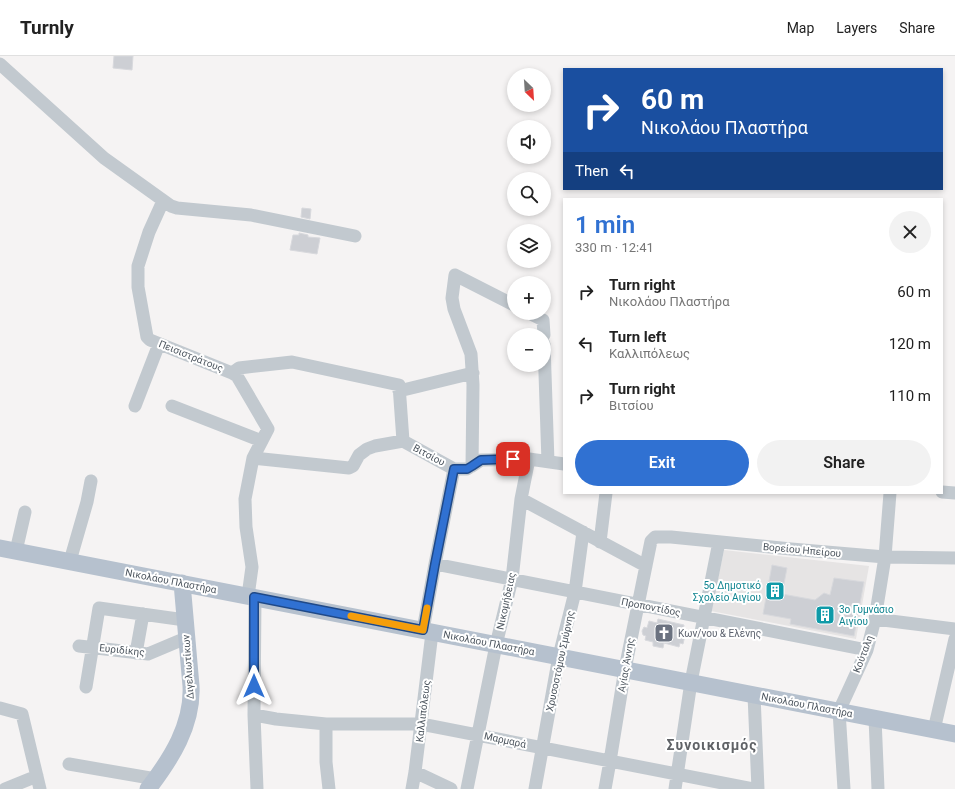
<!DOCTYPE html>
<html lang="en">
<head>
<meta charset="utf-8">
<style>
  :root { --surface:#fff; --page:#f2f2f2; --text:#222; --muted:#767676; --line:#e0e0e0; --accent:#3071d2 }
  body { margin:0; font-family:Roboto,sans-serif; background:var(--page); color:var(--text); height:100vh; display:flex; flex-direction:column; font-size:15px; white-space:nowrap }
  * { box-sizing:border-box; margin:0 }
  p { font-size:13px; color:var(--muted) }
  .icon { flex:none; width:22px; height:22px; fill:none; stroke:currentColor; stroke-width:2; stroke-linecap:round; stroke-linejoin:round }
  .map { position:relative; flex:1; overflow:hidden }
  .panel { position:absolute; left:563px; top:142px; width:380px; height:296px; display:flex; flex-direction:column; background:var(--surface); border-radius:0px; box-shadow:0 2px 6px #0003 }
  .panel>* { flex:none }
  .guide { position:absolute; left:563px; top:12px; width:380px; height:122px; border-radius:0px; box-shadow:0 2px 6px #0003; background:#1a4fa0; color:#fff; overflow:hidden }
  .needle { width:26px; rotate:155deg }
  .controls { position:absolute; left:507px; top:12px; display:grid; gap:8px }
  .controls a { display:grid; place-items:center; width:44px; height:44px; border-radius:50%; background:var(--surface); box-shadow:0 2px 6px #0003; font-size:20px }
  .pin { position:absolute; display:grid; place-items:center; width:34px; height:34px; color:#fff; margin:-17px; border-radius:8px; box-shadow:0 2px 6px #0006 }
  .me { position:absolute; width:44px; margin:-22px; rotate:0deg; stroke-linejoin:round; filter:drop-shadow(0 0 3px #0008) }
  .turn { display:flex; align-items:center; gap:14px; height:84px; padding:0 12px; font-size:18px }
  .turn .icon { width:52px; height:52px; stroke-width:2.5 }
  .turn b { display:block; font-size:28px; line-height:34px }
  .then { display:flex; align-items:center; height:38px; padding:0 12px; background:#0003; gap:8px; font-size:15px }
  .round { display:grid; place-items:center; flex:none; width:42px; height:42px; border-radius:21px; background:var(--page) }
  .overview { display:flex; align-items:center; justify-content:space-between; height:68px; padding:0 12px }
  h1 { font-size:24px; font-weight:600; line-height:30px; color:var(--accent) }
  .cta { display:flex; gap:8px; margin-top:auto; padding:8px 12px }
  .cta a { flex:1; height:46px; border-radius:24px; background:var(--accent); color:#fff; font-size:16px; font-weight:600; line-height:46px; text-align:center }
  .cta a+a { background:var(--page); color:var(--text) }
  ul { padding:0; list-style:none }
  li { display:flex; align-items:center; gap:12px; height:52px; padding:0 12px }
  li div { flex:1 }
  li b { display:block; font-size:15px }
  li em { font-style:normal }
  header { display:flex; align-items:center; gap:24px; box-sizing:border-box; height:56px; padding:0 20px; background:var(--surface); border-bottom:1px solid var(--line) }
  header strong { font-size:19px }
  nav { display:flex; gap:22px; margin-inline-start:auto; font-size:14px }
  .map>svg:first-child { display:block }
</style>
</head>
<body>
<header>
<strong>Turnly</strong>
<nav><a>Map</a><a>Layers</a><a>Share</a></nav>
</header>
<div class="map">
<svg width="955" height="733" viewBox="0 0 955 733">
  <rect width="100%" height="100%" fill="#f5f3f3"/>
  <path fill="#e6e4e4" d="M724,494L869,510L856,583L711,555Z"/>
  <path fill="#cdcfd4" stroke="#d8d9dd" d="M114,0H133L132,14L113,12Z
    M302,152L311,153L310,163L301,161Z
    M299,177L308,179V181L320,182L317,198L290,194L293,179H299Z
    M772,509L787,512L782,538L815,544L824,537L830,539L834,522L864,526L854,580L790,568L791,563L763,558Z
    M658,563L684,569L683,574L686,575L683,588L680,587L679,591L664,587L663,592L653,590V586L645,584L646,580L643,579L642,575L644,571L647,572L649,565L657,567Z"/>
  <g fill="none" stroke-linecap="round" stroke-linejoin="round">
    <path stroke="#c2c9cf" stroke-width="13" d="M0,8L104,102L171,150L177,152L251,159L355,180
      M163,145L149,176L138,210V231L147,281L150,284L232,317L237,320L268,373L253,402L245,443L246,471L252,511L248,540
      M529,257L543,264L544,279
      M544,288L548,406
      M232,317L239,312L292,306L399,329L403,385
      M399,335L473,317
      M135,350L159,288
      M172,350L262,385
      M253,402L349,412L353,410L359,399L367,393L375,390L403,385L454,413H467L472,410L481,404L529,403L564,408
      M472,410L473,329L471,298L454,253L452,242L455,219L514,249
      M942,436L955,437
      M521,443L646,510
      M600,486L606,437
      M16,495L25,456
      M70,505L87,446L91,425
      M435,508L867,594
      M255,541L254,659L257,733
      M875,563L955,573
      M423,574L435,508L454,413
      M79,590L148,598L186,582
      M136,597L143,558
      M86,631L99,552L185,564
      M754,639L758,733
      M0,652L22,658L40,733
      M254,659L276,663L326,668H421L753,733
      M875,662L878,733
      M326,668V706L329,733
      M934,674L955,583
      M69,708L156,723
      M415,716L451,733
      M5,733L37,720
      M412,733L415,716L432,577
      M467,733L496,589L512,523L521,443L529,403
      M535,733L559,600L575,536L583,476
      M605,733L610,705L625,613L651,485L655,481H671L791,493L885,501L955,502
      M675,733L691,626L719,486
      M844,733L839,655L867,594L875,563L885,501L890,437"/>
    <path stroke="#b6c1ce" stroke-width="17" d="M0,492L955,678
      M148,733C171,703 193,669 191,630L182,527"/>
  </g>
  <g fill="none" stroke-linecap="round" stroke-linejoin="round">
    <g stroke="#1f4988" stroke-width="10">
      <path id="route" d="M254,630V541L423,574L435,508L454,413H467L472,410L481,404L513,403"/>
    </g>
    <use href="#route" stroke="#3071d2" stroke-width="7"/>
    <path stroke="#f59e0b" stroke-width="7" d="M351,560L423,574L427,552"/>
  </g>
  <defs>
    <g id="building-square" transform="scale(1)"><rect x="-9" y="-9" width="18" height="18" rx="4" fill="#0f9aa8" stroke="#fff"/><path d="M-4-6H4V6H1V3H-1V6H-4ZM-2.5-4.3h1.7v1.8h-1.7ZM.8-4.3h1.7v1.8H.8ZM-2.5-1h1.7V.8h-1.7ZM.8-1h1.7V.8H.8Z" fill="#fff"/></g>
    <g id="church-square" transform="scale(1)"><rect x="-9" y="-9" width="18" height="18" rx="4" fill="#6b7280" stroke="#fff"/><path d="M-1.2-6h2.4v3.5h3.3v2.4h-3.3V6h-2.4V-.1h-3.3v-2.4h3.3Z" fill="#fff"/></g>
  </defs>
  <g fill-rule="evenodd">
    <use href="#building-square" x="775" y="535"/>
    <use href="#building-square" x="825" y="559"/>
    <use href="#church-square" x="664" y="577"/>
  </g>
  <g text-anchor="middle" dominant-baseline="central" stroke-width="4" stroke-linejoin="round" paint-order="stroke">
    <g font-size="10" fill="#4c555e" stroke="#fff">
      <text transform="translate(191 300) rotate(22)">Πεισιστράτους</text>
      <text transform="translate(429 399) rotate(28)">Βιτσίου</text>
      <text transform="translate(802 494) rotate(5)">Βορείου Ηπείρου</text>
      <text transform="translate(171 525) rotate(11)">Νικολάου Πλαστήρα</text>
      <text transform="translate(506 545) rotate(-78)">Νικομήδειας</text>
      <text transform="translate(651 551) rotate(11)">Προποντίδος</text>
      <text transform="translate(489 587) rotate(11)">Νικολάου Πλαστήρα</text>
      <text transform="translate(122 594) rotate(6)">Ευριδίκης</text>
      <text transform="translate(863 598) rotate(-69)">Κούταλη</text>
      <text transform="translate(560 605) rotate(-78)">Χρυσοστόμου Σμύρνης</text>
      <text transform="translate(626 609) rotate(-80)">Αγίας Άννης</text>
      <text transform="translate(188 611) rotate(-94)">Διγελιωτίκων</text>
      <text transform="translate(807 649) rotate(11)">Νικολάου Πλαστήρα</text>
      <text transform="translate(423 655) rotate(-83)">Καλλιπόλεως</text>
      <text transform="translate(505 684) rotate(12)">Μαρμαρά</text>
    </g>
    <g font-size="10" fill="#0d838f" stroke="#fff" text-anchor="end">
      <text x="761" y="529">5ο Δημοτικό<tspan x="761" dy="12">Σχολείο Αιγίου</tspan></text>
      <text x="839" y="553" text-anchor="start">3ο Γυμνάσιο<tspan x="839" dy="12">Αιγίου</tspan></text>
    </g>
    <g font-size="10" fill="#5b616d" stroke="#fff" text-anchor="start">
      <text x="678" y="577">Κων/νου &amp; Ελένης</text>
    </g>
    <g font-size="14" font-weight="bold" letter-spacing="1" fill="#606367" stroke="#fff">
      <text x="712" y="689">Συνοικισμός</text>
    </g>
  </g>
</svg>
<div class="controls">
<a><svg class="needle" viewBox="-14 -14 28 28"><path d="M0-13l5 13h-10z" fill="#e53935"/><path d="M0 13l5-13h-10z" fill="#767676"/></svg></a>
<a><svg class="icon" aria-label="sound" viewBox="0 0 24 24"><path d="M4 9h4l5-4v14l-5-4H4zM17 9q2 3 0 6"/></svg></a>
<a><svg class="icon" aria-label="search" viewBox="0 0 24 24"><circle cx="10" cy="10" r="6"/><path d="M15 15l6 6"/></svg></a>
<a><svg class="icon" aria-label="layers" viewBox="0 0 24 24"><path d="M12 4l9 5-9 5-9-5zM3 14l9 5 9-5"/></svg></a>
<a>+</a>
<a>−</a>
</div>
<div class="pin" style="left:513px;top:403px;background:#d93025"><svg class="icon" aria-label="arrive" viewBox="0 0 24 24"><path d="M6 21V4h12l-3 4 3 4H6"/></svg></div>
<svg class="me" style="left:254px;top:630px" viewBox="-20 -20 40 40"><path d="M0-17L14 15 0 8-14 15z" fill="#3071d2" stroke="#fff" stroke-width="4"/></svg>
<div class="guide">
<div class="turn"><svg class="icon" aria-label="right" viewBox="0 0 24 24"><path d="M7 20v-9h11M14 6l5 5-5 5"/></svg><div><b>60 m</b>Νικολάου Πλαστήρα</div></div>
<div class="then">Then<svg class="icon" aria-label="left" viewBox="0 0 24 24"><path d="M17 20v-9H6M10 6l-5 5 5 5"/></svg></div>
</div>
<section class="panel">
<div class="overview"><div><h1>1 min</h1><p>330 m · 12:41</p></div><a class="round"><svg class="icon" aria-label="close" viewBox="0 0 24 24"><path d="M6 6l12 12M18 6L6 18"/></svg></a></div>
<ul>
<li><svg class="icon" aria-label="right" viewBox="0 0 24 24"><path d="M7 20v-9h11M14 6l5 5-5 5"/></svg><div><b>Turn right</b><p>Νικολάου Πλαστήρα</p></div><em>60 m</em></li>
<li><svg class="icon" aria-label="left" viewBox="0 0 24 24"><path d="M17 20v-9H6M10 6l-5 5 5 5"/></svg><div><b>Turn left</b><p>Καλλιπόλεως</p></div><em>120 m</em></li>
<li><svg class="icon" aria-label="right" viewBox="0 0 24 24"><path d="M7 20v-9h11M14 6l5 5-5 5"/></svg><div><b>Turn right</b><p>Βιτσίου</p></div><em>110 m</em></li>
</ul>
<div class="cta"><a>Exit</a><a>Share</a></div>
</section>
</div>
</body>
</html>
